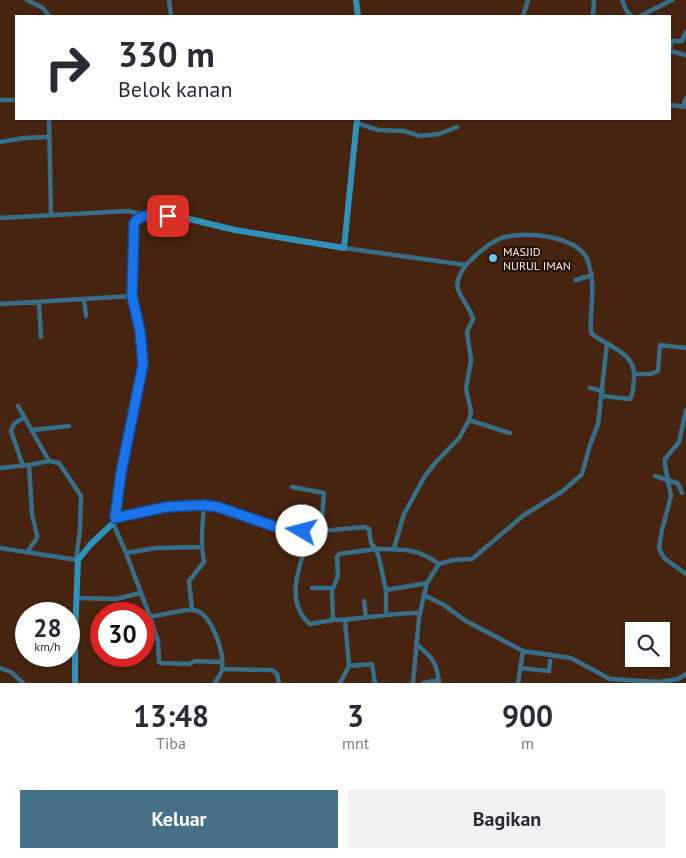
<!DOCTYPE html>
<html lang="id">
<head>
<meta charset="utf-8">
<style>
  :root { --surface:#fff; --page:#f2f2f3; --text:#2b2b33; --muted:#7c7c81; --accent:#467088 }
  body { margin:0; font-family:"PT Sans",sans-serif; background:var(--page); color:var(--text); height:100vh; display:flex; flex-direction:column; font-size:19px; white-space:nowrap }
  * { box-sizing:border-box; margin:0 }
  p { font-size:16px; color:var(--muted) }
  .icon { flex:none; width:28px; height:28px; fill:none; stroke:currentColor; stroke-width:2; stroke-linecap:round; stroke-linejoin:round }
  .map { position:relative; height:683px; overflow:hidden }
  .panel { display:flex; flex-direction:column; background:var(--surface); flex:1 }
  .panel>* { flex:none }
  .hud { position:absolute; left:15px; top:15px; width:656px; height:105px; border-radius:0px; box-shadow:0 1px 4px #0004; background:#fff; color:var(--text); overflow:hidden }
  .fabs { position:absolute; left:625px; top:622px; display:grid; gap:10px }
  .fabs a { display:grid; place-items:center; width:45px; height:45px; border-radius:0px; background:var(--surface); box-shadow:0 1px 4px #0004; font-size:25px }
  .speed { position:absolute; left:15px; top:602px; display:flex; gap:10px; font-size:25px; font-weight:700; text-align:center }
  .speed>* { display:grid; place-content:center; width:65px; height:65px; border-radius:50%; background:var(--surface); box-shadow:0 1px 4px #0004; line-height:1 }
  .speed small { font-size:12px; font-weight:400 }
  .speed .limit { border:8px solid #d22; background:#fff; color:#111 }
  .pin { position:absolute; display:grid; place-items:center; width:42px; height:42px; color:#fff; margin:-21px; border-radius:10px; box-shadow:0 2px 8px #0006 }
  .me { position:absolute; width:55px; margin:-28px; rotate:278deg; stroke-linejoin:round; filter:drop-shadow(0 0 4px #0008) }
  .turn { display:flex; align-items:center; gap:18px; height:105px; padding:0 20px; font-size:22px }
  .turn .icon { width:65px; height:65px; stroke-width:2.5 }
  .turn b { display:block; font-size:35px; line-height:42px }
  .eta { display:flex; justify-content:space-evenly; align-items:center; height:85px; text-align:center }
  .eta b { font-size:30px; font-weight:700; line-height:35px }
  .cta { display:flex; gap:10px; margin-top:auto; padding:10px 20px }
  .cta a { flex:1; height:58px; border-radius:0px; background:var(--accent); color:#fff; font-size:20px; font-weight:700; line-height:58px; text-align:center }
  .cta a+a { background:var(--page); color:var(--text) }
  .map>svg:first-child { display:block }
</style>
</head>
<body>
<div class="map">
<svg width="686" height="683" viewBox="0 0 686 683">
  <rect width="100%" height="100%" fill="#472410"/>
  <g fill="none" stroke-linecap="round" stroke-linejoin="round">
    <path stroke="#376f88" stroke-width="4.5" d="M27,0L43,8L49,16
      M169,0L171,16
      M622,0L626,10L631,16
      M523,16L528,0
      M593,16L594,0
      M640,16L672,0
      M670,49L672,41H682L686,32
      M670,51L686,55
      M0,100H16
      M670,105L686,107
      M683,106L686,98
      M49,119L51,215
      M357,123L378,130L404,131L420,136L439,134L457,127
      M0,142L24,138L49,137
      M0,218L128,211L146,215
      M344,248L466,265C446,292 466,295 473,319L467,332L471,360L466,389L471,411L469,420L460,437L436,462L425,476L404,514L394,548
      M466,265C476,255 486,245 499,239C521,230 579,235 588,261C597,289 589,307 591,333C607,347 637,352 634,379C633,386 634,393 630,399L602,396
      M576,280L592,275
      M84,299L86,316
      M39,302L41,337
      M0,304L132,296
      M635,374H651L658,371L660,345L686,348
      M590,388L603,391
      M18,406L49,461
      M686,410L679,442L665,459V465L671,496L662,530L659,548L664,558L686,574
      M469,420L510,433
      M32,430L69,426
      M23,466L11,431L14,424L24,417
      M0,468L29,465L49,461L59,463L81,496L80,530L76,560
      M655,476L677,483L679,486L682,493
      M292,487L324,493L321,531
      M204,505L202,532V547L156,548L126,553L150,617C160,615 184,609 193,610C211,611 225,653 222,669C222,673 217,679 215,683
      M115,518C145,511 178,502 209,505C233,508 255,521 278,528C306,535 337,529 365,527L369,529L371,543L376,549C401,549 417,548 439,564L427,583L424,595
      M113,523L126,553
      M311,531C302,559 282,601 310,624L333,620
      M0,548L77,560
      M27,552L37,538V535L32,514L29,465
      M439,564L453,560L472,559L524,515L563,491L582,474L590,445L598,424L607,343
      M312,588H333
      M386,590V614
      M77,598L116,599L140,593
      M364,601L366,617
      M192,610L189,581L204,562L202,547
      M420,613C390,612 362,620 333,620L332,591L338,576L337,557L339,554L376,549L379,558L386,590L427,583
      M150,617L158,641L159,662L161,663L189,664L195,661L221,662
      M345,620L349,666L372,664L375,683
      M416,644C432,657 437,662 439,683
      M0,668L11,672L23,683
      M520,668L549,671L550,661
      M222,669L272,670L277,674L279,683
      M340,683L349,666
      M413,683L419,618L424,595L444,605L466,621L523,651L571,658L610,679L659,682L678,679L686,674
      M423,683L439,680
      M518,683L523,651"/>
    <path stroke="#2e92bb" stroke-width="6" d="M356,0L358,16
      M75,683V634L78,560L90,545L113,523L115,518L121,473L143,364L140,331L132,296L134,229L136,220L147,215L181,217L235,230L344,248L357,119"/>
  </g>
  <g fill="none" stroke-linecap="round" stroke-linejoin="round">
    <g stroke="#114b97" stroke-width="12">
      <path id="route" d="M168,216C156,216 140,212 134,224L132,296L140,331L143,364L121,473L115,518L166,507L204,505L218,507L279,528L302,531"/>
    </g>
    <use href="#route" stroke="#1a73e8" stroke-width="9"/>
  </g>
  <circle fill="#66c4ef" stroke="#22130a" stroke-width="2" cx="493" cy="258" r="5"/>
  <g text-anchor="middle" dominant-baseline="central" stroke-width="4" stroke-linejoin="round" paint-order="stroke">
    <g font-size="12" fill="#ffece2" stroke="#22130a" text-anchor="start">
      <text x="503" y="251">MASJID<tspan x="503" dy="14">NURUL IMAN</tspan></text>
    </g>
  </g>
</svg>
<div class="fabs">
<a><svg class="icon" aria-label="search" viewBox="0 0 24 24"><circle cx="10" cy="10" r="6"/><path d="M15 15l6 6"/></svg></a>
</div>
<div class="speed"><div>28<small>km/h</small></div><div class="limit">30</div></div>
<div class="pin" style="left:168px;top:216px;background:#d93025"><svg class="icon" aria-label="arrive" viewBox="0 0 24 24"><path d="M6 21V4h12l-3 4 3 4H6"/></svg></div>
<svg class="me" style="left:302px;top:531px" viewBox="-20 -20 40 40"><circle r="19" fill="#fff"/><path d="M0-13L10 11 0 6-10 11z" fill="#1a73e8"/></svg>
<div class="hud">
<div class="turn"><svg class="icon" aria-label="right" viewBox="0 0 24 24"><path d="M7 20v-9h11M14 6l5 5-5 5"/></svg><div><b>330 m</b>Belok kanan</div></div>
</div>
</div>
<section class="panel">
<div class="eta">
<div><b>13:48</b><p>Tiba</p></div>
<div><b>3</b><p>mnt</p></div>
<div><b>900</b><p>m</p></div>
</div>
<div class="cta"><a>Keluar</a><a>Bagikan</a></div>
</section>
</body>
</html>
